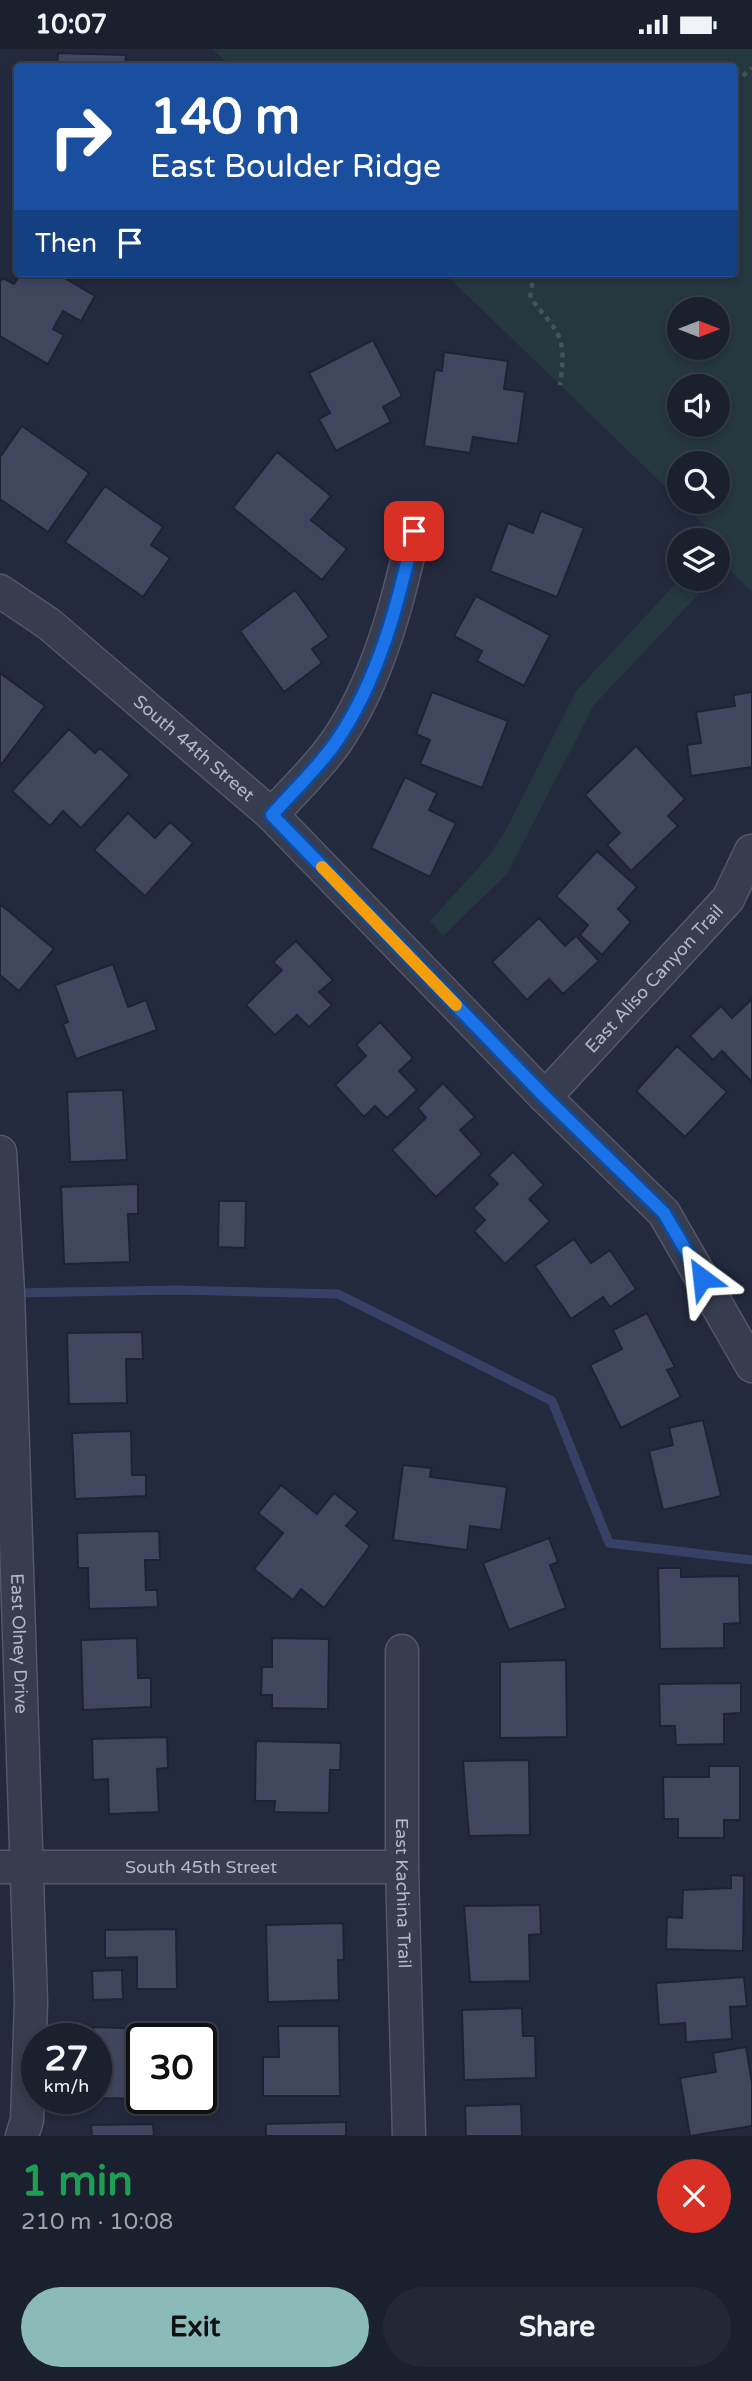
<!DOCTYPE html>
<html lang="en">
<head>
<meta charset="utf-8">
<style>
  :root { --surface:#1a202e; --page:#232836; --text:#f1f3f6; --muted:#9fa3aa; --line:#383e4a; --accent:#8bbbb9 }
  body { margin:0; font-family:"Varela Round",sans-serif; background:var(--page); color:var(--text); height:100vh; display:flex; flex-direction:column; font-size:26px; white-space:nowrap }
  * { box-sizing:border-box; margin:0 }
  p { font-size:23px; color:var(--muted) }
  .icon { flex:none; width:38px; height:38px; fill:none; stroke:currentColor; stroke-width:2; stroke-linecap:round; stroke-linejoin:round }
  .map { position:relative; height:2087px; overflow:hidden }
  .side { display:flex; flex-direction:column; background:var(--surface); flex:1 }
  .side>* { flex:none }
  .banner { position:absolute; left:14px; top:14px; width:724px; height:214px; border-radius:7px; box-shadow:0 4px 10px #0003,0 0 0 2px var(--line); background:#1a4fa0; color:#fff; overflow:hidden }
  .needle { width:46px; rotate:90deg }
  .tools { position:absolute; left:667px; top:248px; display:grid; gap:14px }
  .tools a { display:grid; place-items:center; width:63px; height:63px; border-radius:50%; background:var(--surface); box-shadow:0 4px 10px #0003,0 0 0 2px var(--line); font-size:35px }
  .speed { position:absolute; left:21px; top:1974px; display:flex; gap:14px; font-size:35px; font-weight:700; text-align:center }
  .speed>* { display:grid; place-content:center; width:91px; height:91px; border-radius:50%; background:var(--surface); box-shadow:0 4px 10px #0003,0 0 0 2px var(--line); line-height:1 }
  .speed small { font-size:18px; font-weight:400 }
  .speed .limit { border:4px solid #111; border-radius:10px; background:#fff; color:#111 }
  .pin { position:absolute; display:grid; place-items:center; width:60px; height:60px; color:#fff; margin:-30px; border-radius:14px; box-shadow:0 4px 10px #0006 }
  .me { position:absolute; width:77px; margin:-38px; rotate:330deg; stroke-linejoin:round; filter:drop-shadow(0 0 5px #0008) }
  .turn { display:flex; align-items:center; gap:24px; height:147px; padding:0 21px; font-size:32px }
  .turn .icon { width:91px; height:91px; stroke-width:2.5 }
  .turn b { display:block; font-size:49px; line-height:60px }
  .then { display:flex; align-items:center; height:66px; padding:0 21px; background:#0003; gap:14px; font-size:26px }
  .round { display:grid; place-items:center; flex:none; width:74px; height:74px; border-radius:37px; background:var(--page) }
  .overview { display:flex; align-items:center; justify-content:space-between; height:119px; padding:0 21px }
  h1 { font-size:42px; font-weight:800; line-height:52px; color:#1e9e55 }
  .action { display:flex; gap:14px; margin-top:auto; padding:14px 21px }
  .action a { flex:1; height:80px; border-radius:42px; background:var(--accent); color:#111; font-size:28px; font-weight:800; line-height:80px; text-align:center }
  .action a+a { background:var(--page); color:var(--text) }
  .status { display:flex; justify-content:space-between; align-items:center; height:49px; padding:0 35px; background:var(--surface); direction:ltr }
  .status svg { height:19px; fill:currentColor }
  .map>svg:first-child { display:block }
</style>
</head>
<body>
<div class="status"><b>10:07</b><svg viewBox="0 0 49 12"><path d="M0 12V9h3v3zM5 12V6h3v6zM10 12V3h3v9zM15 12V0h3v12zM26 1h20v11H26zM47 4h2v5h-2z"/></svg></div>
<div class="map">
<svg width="752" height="2087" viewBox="0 0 752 2087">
  <rect width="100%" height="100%" fill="#232a3e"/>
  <path fill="#25373f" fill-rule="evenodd" d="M213,0H752V543L726,517L718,526V490L681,453H718V415H679V451L444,224H735V18H231ZM679,261H718V299H679ZM679,338H718V376H679Z
    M680,530H713L594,656L507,825L443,887L430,872L489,807L507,779L576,642Z"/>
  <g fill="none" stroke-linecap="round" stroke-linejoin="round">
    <path stroke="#374165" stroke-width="9" d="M12,1244L177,1241L338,1245L552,1352L609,1494L752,1511"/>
  </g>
  <path fill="#3f465e" stroke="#1e2334" stroke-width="2" d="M58,4L126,6L125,18H57Z
    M21,224H56L95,247L81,272L63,262L53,280L64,286L48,315L0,287V233L3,229L14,235Z
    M373,291L402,347L383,358L391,373L336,402L319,370L330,364L309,324Z
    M444,303L508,312L504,340L525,343L518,395L473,388L470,404L424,397L435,321L442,322Z
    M22,377L89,424L48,483L0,450V408Z
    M277,403L331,447L311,471L347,500L322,531L233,459Z
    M105,437L163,478L151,496L170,509L143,548L65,493Z
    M541,462L584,479L557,548L490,522L508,474L533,484Z
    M295,541L329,588L312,600L322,614L284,643L240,582Z
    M476,547L550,586L524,637L477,612L482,602L454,587Z
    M0,624L45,657L0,717Z
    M432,643L508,672L482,739L420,715L430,691L416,685Z
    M752,643V718L691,727L687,696L701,694L696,663L735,657L733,646Z
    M69,680L95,704L100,699L130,726L81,779L63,762L50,777L12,742Z
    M636,697L685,750L668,767L678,777L631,822L607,796L620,784L585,746Z
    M405,728L437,744L429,761L456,774L430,828L371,799Z
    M128,764L155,789L170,773L193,794L145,847L94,801Z
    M597,802L637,838L618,860L631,873L602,906L580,886L588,876L556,847Z
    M0,855L54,900L19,942L0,926Z
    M539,869L565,897L576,887L599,912L563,945L549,930L527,951L492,913Z
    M296,892L333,931L319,943L332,956L309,978L297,966L275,986L246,956L282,921L273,913Z
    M113,915L128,958L146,951L157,981L76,1010L63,975L68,973L55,936Z
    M752,950V1033L722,1002L713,1011L690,987L721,957L732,969Z
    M380,973L413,1009L399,1022L417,1041L387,1069L375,1057L364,1068L335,1036L366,1007L356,996Z
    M677,997L727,1043L685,1088L636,1042Z
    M443,1034L475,1068L460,1081L482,1105L436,1148L392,1101L426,1069L418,1059Z
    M123,1041L127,1111L70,1113L67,1043Z
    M513,1103L544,1136L529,1150L550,1172L505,1215L474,1182L485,1171L473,1159L498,1135L489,1126Z
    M138,1135V1165H128L130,1213L64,1215L61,1138Z
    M219,1152H246L245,1199L218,1198Z
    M574,1190L591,1214L610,1201L636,1240L610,1258L603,1248L571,1270L535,1217Z
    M647,1264L675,1318L667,1321L681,1348L621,1379L590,1316L622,1300L613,1281Z
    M142,1283L143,1310H126L127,1354L69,1355L67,1284Z
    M703,1371L721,1447L663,1461L649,1402L673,1396L669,1379Z
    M131,1382L132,1426H146V1447L75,1450L72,1384Z
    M403,1416L431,1419L430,1428L507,1438L501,1481L470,1477L467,1501L393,1491Z
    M281,1436L317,1465L334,1444L358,1463L346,1477L370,1497L324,1559L301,1540L293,1551L254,1520L283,1484L258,1464Z
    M159,1482L160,1511H145L146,1541H157L158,1558L89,1560L88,1519H78L77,1484Z
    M549,1489L558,1513L550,1516L566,1559L509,1581L483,1514Z
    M658,1519H681V1528L739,1527L740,1574L724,1575V1599L660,1600Z
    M137,1589L138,1629H151V1658L83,1661L81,1591Z
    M272,1589L329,1590L328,1660L272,1659V1646H261L262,1618H272Z
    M566,1611L567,1688L500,1689V1613Z
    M741,1634V1664L724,1665V1695L676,1696L675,1677H660L659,1635Z
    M167,1688L168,1719L157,1720L159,1763L109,1765L108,1730L93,1731L92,1690Z
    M256,1692L341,1694L340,1721H330L329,1764L274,1763L275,1752H255Z
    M529,1711L530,1786L469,1787L463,1712Z
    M709,1717H740V1771H724V1789H678V1770H664L663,1728H709Z
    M731,1826L744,1827L743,1902L666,1900L667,1868L682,1869L683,1841L731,1839Z
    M540,1856L541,1885L529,1886L530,1932L470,1933L464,1857Z
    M343,1874L344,1911H338L339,1951L268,1953L266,1876Z
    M176,1880L177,1940H137V1908L105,1909V1881Z
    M122,1921L123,1950L93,1951L92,1922Z
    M744,1928L747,1957L730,1958L732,1990L686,1993L685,1974L659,1976L656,1934Z
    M522,1959L523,1987H535L536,2029L464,2031L462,1961Z
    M278,1977H339L340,2047H263V2008H279Z
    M93,1978L150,1980L149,1990H142V2049L148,2050L96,2049Z
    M746,1998L752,2034V2077L690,2087L680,2029L716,2023L713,2004Z
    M521,2055L522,2087H466L465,2057Z
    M346,2073V2087H266V2075Z
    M153,2075L154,2087H92L91,2076Z"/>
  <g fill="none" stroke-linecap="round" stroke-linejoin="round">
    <g stroke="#525769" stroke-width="35">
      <g id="street">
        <path id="s1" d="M0,542L49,575L272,766L545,1048L664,1164L752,1317"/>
        <path d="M272,766C293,742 318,719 336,693C378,632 398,553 414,482"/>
        <path id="s2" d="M545,1048L728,850L751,802"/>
        <path id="s3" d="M0,1103L8,1244L31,1953L27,2071L22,2087"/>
        <path id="s4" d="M402,1602V1818L409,2087"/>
        <path id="s5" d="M0,1818H402"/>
      </g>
    </g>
    <path stroke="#43545c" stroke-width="4.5" stroke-dasharray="5 5" stroke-linecap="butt" d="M735,33L752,19
      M534,224L530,249C560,285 567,287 560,336"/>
    <use href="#street" stroke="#373c4e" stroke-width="32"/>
  </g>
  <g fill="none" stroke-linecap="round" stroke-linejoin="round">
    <g stroke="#114b97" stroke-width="18">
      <path id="route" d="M414,482C399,553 378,632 336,693C318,719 293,742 272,766L545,1048L664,1164L702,1229"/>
    </g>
    <use href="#route" stroke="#1a73e8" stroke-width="12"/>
    <path stroke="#f59e0b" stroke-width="12" d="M322,818L456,956"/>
  </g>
  <g text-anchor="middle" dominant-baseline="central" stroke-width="6" stroke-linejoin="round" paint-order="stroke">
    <g font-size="18" fill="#b3b7c9" stroke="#1c2132">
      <text stroke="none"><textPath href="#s1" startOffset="250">South 44th Street</textPath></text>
      <text stroke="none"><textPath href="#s2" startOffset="161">East Aliso Canyon Trail</textPath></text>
      <text stroke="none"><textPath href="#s3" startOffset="492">East Olney Drive</textPath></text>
      <text stroke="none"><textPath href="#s5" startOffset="201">South 45th Street</textPath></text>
      <text stroke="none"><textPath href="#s4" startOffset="242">East Kachina Trail</textPath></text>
    </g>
  </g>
</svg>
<div class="tools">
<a><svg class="needle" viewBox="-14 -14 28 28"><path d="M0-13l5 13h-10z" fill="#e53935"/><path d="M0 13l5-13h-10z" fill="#9fa3aa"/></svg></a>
<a><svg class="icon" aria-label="sound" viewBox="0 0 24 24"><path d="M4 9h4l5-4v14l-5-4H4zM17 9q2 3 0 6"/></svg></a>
<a><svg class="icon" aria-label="search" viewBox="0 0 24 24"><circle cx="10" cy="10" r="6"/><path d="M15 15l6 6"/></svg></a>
<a><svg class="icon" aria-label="layers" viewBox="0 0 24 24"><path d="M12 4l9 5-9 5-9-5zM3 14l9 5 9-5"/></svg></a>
</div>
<div class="speed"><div>27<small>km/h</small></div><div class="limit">30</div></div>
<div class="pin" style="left:414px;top:482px;background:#d93025"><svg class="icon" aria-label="arrive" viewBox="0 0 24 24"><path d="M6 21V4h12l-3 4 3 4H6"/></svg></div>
<svg class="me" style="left:702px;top:1229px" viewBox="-20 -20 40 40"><path d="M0-17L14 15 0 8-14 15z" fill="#1a73e8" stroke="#fff" stroke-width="4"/></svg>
<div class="banner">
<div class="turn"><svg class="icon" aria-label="right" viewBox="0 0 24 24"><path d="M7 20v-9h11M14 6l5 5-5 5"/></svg><div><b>140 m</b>East Boulder Ridge</div></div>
<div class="then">Then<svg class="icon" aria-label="arrive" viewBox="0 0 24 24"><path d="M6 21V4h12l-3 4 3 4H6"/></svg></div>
</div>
</div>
<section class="side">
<div class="overview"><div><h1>1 min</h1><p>210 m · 10:08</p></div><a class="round" style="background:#d93025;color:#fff"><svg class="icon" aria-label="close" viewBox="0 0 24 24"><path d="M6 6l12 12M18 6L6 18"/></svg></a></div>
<div class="action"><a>Exit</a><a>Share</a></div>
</section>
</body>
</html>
